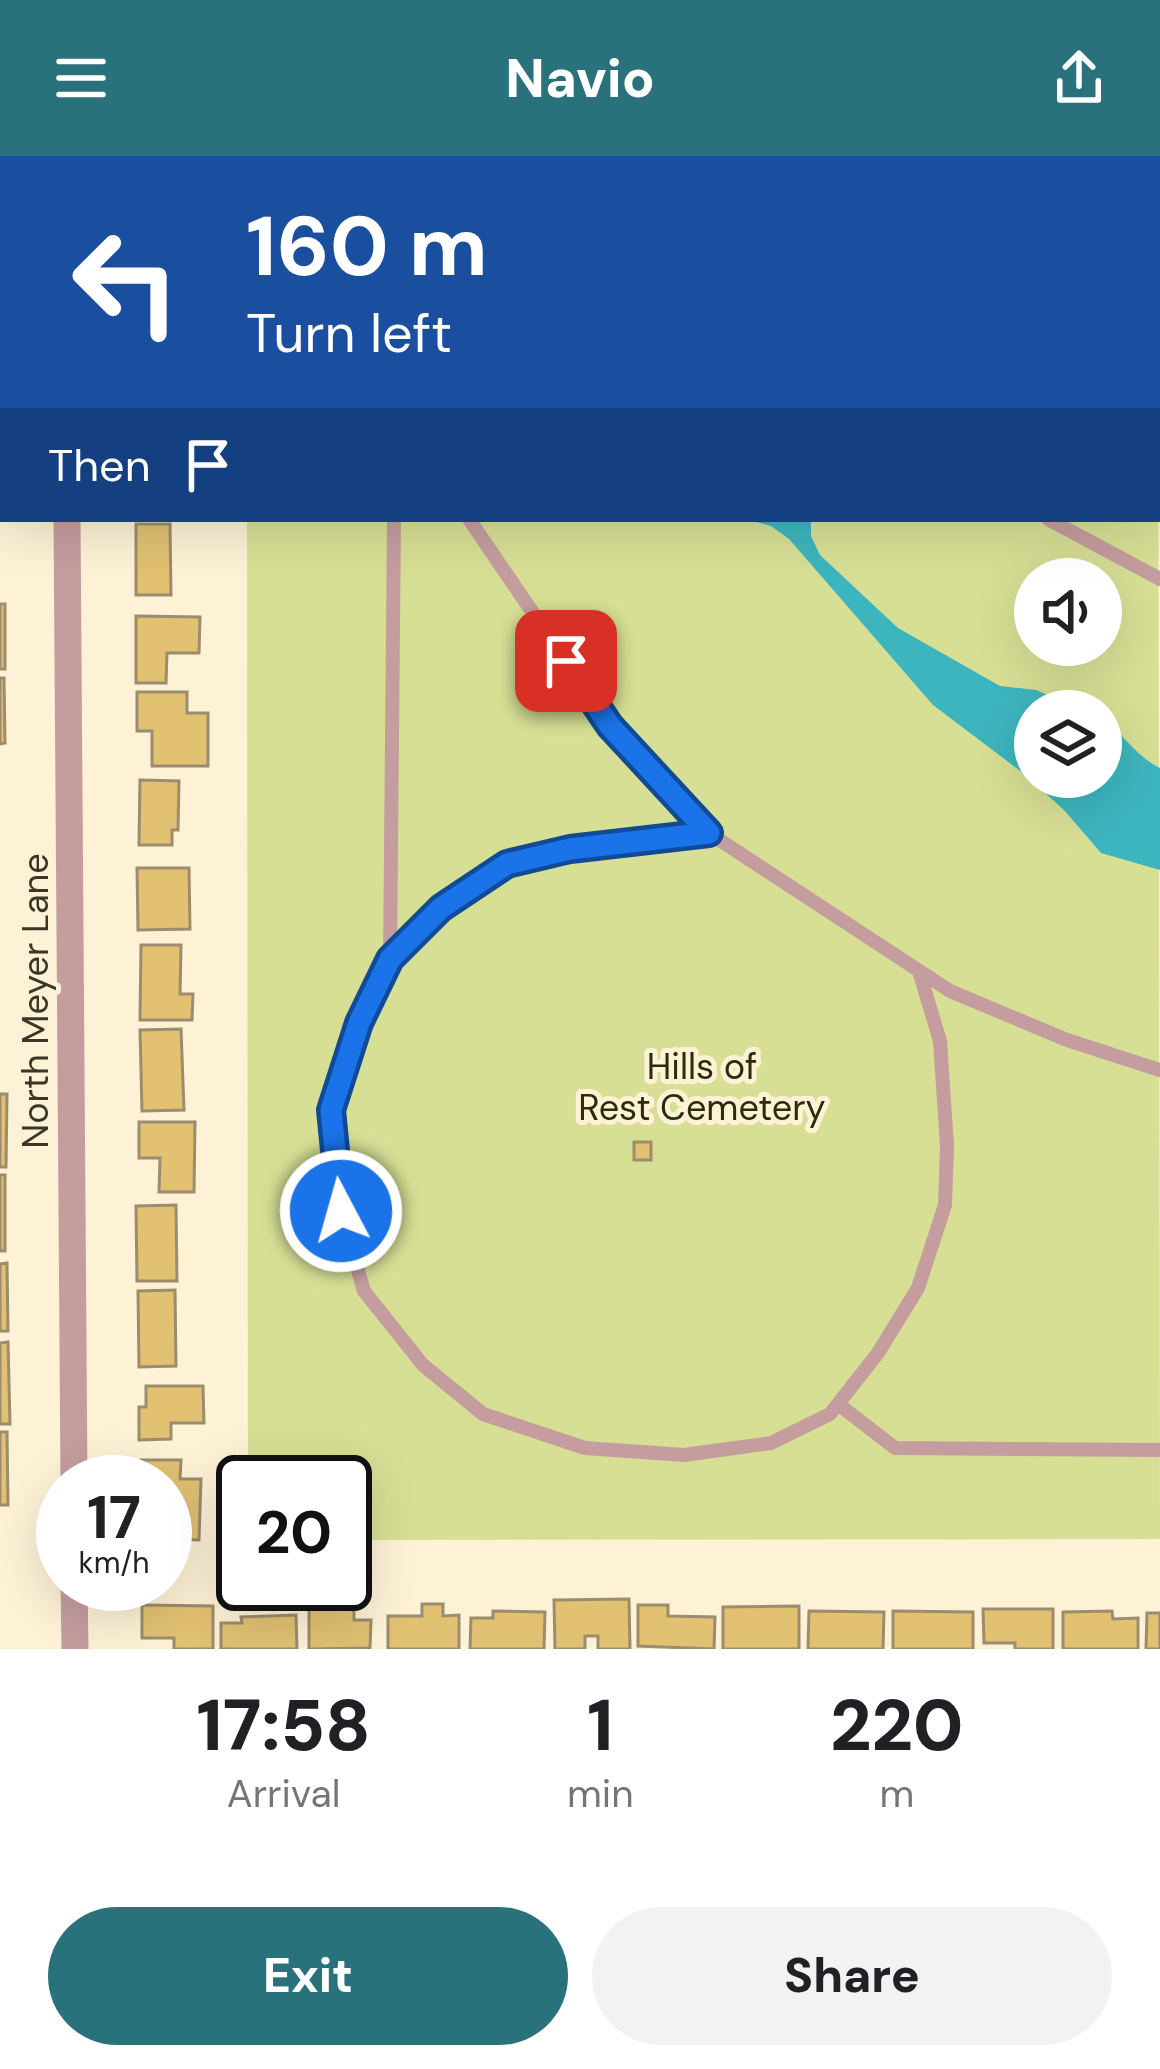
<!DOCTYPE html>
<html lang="en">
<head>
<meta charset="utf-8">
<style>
  :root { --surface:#fff; --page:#f2f2f2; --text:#202124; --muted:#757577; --accent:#29727b }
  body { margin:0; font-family:"DM Sans",sans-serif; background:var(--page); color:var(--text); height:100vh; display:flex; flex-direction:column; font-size:45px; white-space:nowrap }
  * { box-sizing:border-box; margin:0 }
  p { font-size:39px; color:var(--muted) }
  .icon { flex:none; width:66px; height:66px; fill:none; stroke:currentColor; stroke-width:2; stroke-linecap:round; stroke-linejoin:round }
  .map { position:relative; height:1493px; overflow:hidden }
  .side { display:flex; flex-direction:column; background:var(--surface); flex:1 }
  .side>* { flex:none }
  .guide { position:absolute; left:0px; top:0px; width:1161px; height:366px; box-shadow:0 12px 48px #0002; background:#1a4fa0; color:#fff; overflow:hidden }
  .controls { position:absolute; left:1014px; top:402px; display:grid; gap:24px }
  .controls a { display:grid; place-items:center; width:108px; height:108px; border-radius:50%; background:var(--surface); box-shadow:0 12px 48px #0002; font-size:60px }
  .speed { position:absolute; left:36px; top:1299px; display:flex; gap:24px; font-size:60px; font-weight:700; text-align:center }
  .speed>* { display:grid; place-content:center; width:156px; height:156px; border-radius:50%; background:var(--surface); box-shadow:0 12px 48px #0002; line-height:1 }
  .speed small { font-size:30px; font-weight:400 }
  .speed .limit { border:6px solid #111; border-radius:18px; background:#fff; color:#111 }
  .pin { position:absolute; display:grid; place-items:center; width:102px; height:102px; color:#fff; margin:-51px; border-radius:24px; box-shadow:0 6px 18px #0006 }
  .me { position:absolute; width:132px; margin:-66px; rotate:354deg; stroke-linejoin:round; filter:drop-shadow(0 0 9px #0008) }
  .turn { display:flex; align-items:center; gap:42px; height:252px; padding:0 48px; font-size:54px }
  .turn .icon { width:156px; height:156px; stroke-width:2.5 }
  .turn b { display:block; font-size:84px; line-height:102px }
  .then { display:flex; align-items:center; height:114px; padding:0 48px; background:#0003; gap:24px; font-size:45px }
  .eta { display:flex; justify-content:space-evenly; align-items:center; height:204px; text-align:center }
  .eta b { font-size:72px; font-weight:800; line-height:84px }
  .button { display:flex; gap:24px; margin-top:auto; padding:24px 48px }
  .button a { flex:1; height:138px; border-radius:72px; background:var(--accent); color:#fff; font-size:48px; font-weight:800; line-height:138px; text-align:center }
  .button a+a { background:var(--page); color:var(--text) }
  header { display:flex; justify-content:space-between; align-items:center; height:156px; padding:0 48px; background:var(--accent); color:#fff; font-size:54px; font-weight:800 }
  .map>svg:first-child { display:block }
</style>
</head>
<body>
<header><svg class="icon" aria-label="menu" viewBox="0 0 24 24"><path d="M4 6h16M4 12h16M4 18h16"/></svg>Navio<svg class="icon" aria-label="share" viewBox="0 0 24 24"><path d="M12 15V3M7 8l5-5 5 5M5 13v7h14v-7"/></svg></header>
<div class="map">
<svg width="1160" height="1493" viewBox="0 0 1160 1493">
  <rect width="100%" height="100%" fill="#fdf1d6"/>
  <path fill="#d7df95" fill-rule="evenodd" d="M246,0H813L820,3H246Z
    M1158,22L1160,1383L345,1384V1326H248L247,363H1158ZM1035,423H1101V489H1035ZM1035,555H1101V621H1035Z"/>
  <path fill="#3db5be" d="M745,363H811V380L820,399L898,472L1000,530L1036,534L1086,555H1035V621H1101V561C1123,577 1136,601 1160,612V714L1101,697L1064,654L1023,617L933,549L789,383L771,370Z"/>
  <path fill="#e2c173" stroke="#9b8d6d" stroke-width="3" d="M136,368H170L171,439H136Z
    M0,448H5V513H0Z
    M136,460L200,461L199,497H167L166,527H136Z
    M0,522H4L5,587L0,588Z
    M137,536H187V557H208V610H152V575H137Z
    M140,624L179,625L178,674H172V689H139Z
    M137,712H189L190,773L138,774Z
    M141,789H181L180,838H193L192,864H140Z
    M181,873L184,954L142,955L140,874Z
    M0,938H7L6,1011H0Z
    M139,966H195L194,1036H159L160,1002H139Z
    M634,986H651V1004H634Z
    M0,1019H5V1095H0Z
    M176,1049L177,1125H137L136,1050Z
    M7,1107L8,1175H0V1108Z
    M175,1134L176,1210L139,1211L138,1135Z
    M8,1186L10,1268H0V1187Z
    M146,1230H203L204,1267H171V1283L139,1284V1251H146Z
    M0,1276H7L8,1349H0Z
    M141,1304H181L180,1323H201L199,1384L165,1383V1326H141Z
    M629,1443L630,1493H598V1480H585V1493H555L554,1444Z
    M422,1448H443V1460L459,1459V1493H388V1460H422Z
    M142,1449L213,1450V1493H174V1482H142Z
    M638,1449H668V1460L715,1461L714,1493L638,1490Z
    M799,1450V1493H723V1451Z
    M309,1451H354V1464H371L370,1492L309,1493Z
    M983,1453H1053V1493H1015V1487H984Z
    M493,1455L545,1456L544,1493H470L471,1462H493Z
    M809,1455L884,1456L883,1493H808Z
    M893,1455L973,1456V1493H893Z
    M1112,1455L1113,1463L1138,1462V1493H1063V1456Z
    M1147,1457H1160V1493H1146Z
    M296,1459L297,1493H221V1467H242L241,1461Z"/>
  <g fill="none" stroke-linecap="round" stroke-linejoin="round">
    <path stroke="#c59d9f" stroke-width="14" d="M641,0L647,3
      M469,363L610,570L709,677L950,835L1067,884L1160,914
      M1048,363L1160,423
      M709,677L570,693L507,708L441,752L390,804L359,867L331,954L341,1055L364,1135L423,1209L483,1258L585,1292L684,1299L771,1287L830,1258L878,1197L918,1132L945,1049L947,990L940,885L919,815
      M390,804L394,363
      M838,1248L895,1292L1160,1294"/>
    <path stroke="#c59d9f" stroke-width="27" d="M68,0V3
      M0,216L3,215
      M67,363L74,1326
      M74,1428L75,1493"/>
  </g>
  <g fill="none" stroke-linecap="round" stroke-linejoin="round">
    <g stroke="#114b97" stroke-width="30">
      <path id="route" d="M341,1055L331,954L359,867L390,803L441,752L507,708L570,693L709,677L610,570L566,505"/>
    </g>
    <use href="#route" stroke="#1a73e8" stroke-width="21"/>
  </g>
  <g text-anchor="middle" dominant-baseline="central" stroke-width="10" stroke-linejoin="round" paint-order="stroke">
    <g font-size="36" fill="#3c3628" stroke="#fdf1d6">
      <text transform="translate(35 845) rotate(-90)">North Meyer Lane</text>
    </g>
    <g font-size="36" fill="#2b2d0a" stroke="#fdf1d6">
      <text x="702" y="910">Hills of<tspan x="702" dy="41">Rest Cemetery</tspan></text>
    </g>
  </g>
</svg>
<div class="controls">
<a><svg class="icon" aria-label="sound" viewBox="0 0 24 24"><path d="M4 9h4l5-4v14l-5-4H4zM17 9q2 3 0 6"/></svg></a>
<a><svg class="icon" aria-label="layers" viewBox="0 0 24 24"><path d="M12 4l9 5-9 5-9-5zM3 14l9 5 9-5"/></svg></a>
</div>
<div class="speed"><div>17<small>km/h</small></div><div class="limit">20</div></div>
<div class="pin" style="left:566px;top:505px;background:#d93025"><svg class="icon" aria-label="arrive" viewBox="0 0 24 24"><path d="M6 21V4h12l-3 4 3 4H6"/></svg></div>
<svg class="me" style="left:341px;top:1055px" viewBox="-20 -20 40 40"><circle r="17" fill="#1a73e8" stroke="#fff" stroke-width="3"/><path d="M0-11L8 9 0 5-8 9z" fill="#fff"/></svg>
<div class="guide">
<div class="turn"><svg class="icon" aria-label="left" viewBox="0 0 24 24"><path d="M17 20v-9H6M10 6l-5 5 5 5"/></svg><div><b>160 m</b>Turn left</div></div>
<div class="then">Then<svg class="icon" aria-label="arrive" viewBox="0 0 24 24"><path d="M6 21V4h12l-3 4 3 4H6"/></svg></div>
</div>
</div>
<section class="side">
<div class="eta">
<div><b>17:58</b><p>Arrival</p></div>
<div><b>1</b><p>min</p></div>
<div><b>220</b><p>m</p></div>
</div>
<div class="button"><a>Exit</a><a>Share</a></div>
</section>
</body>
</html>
